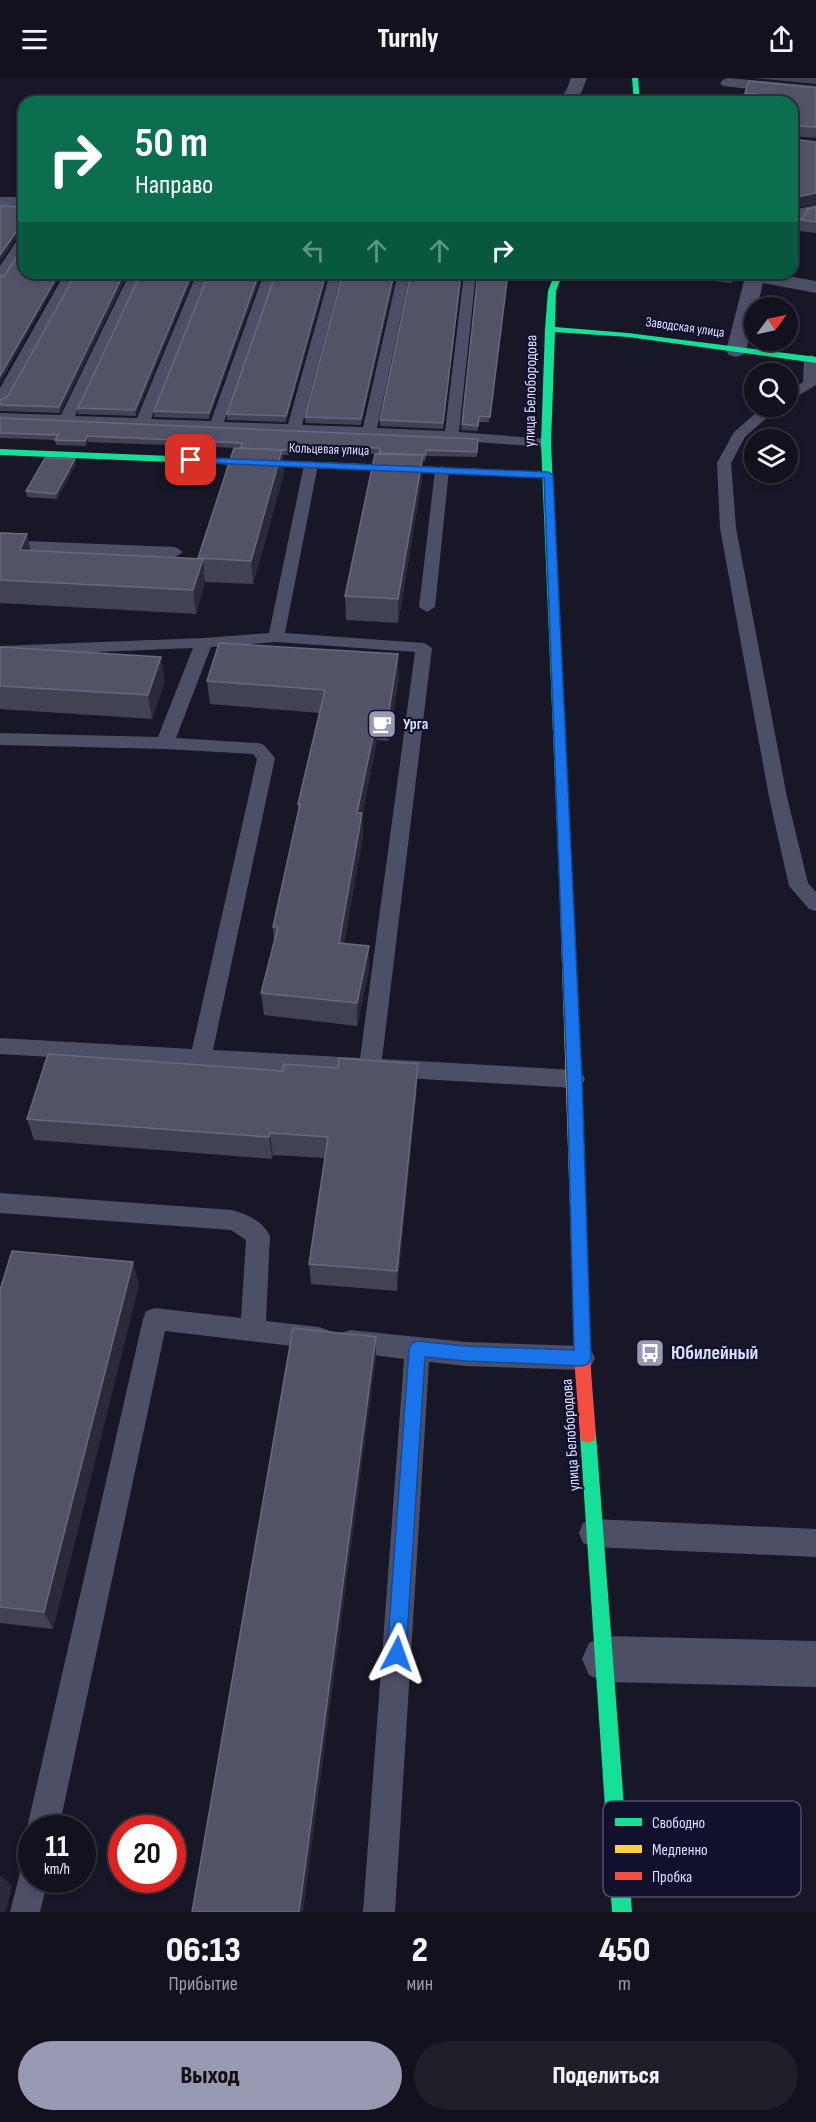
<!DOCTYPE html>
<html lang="ru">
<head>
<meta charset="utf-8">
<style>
  :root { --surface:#12111d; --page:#1f1f2a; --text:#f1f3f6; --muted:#9c9da4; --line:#31313b; --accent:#9899b3 }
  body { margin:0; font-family:"Sofia Sans Condensed",sans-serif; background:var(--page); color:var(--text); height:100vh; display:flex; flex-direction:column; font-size:22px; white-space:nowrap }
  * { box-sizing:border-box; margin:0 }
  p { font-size:20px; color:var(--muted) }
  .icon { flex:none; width:33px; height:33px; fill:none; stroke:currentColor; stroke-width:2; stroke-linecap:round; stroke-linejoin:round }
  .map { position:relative; height:1834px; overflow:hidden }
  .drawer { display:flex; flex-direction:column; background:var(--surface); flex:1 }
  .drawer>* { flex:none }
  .top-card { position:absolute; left:18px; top:18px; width:780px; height:183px; border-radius:18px; box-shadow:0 3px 9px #0003,0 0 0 2px var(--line); background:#0b6e4f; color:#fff; overflow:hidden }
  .needle { width:39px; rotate:57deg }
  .controls { position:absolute; left:744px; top:219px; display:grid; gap:12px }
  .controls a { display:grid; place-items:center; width:54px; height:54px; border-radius:50%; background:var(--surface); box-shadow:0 3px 9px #0003,0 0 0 2px var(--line); font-size:30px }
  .speed { position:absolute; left:18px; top:1737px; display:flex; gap:12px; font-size:30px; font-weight:700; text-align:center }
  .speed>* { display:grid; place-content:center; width:78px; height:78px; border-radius:50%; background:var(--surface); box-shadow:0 3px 9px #0003,0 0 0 2px var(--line); line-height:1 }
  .speed small { font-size:15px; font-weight:400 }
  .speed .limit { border:9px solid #d22; background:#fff; color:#111 }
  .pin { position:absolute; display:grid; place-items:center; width:51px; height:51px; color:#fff; margin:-26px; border-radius:12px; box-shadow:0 3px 9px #0006 }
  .me { position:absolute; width:66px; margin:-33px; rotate:4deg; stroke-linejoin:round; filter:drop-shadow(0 0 4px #0008) }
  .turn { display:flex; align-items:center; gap:21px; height:126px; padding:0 18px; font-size:27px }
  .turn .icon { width:78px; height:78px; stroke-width:2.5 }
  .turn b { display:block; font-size:42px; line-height:51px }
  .lanes { display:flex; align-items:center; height:57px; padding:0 18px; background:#0003; justify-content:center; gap:30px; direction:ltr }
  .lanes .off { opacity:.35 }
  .eta { display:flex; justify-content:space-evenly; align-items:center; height:102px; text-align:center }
  .eta b { font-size:36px; font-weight:800; line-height:42px }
  .cta { display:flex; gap:12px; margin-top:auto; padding:12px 18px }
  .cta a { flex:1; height:69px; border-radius:36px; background:var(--accent); color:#111; font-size:24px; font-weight:800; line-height:69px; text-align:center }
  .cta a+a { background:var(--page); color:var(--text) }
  header { display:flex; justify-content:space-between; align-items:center; height:78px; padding:0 18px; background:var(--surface); font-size:27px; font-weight:800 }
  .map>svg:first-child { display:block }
</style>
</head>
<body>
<header><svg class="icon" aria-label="menu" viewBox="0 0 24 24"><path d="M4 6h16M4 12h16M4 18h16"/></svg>Turnly<svg class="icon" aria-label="share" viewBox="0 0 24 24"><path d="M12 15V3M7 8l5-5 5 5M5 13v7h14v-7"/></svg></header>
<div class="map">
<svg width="816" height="1834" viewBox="0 0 816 1834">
  <rect width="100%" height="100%" fill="#181727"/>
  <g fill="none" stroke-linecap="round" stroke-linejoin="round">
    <path fill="#4d4f67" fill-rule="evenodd" d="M24,156V169L4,201L0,202V188L20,158Z
      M65,195H77L7,322L0,326V310Z
      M130,195H142L75,338L137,340L197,195H209L151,341L211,343L264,195H276L224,344L288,346L330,195H342L302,347L363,349L398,195H410L377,350L445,353L464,195H476L459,354L546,361L553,365L546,369L422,360L0,343V335L61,337Z
      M811,277L816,279V307L788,324V314L803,304L804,281Z
      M764,328H780L745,359L731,385L736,450L787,719L808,805L816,814V833L809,831L789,808L769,719L720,450L717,385L734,354Z
      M311,383L318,387L285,555L424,565L432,570L382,981L574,992L582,995L585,1001L582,1007L574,1010L0,976V960L192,971L257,681L253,676L165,671L0,667V655L158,659L193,570L0,578V568L204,560L269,555L304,387ZM276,564L415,574L360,980L213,972L275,680L264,667L258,665L176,660L211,569Z
      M442,388L449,392L435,529L427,534L419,529L435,392Z
      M0,462L175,469L183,474L175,479L0,472Z
      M0,1115L232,1132C248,1137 262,1142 270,1158L266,1243L319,1249L328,1252L332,1260L328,1268L319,1271L165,1253L59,1750H32V1760L27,1750L143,1241L146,1233L155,1230L241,1240L246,1162L231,1152L0,1135Z
      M350,1252L466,1264L582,1268L591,1272L595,1280L591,1288L582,1292L466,1288L429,1284L395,1834H363L404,1281L350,1274L341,1271L337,1263L341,1255Z
      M593,1441L816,1451V1479L593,1469L583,1465L579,1455L583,1445Z
      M32,1786V1802H48L40,1834H10L21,1791Z"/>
    <path fill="#4d4f67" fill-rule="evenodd" d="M571,0H587L581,15L573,24H556L566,13Z
      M728,0L816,8V18L723,8L720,5L723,2Z
      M0,119H24V129H0Z
      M816,127V137L804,140L798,151L792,152V132Z
      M746,195H770L816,203V215L763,205L757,230H754V240L746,273L743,277L736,279L729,277L726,273Z
      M605,1558L816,1563V1609L605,1604L589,1597L582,1581L589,1565Z"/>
    <path fill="#16e098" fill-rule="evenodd" d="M632,0H638L640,24H634Z
      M555,195H563L556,213L555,249L628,255L816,279V285L628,259L555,254L551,365L572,824L566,829L560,824L541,365L545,251L548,213Z
      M0,371L365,386L370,389L365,392L0,377Z
      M588,1349L594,1351L596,1357L632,1834H612L580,1357L582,1351Z"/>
    <path fill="#ffcf43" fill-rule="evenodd" d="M365,386L548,394L553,397L548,400L362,391V387Z
      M566,819L572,824L587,1163L584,1168L579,1170L574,1168L571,1163L560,824Z"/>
    <path fill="#f24e42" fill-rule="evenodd" d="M579,1156L584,1158L587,1163L590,1280L596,1357L594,1363L588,1365L582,1363L580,1357L574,1280L571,1163L574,1158Z"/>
  </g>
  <path fill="#424255" d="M753,0H816V6Z
    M816,10V60L792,58V24H744L745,15Z
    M816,129V155L799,153L801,142Z
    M76,195H128L60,335L0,333V322L8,318Z
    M141,195L136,338L78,336V330Z
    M209,195H262L209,341L154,339V333Z
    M276,195H328L286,344L227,342V336Z
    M396,195L361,347L305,345V339Z
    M411,195H462L443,351L380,348V342Z
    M508,195L489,344H478V353L461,352L462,346Z
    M697,195H734L732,205L696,201Z
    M0,340L478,361L477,379L426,378L425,383H422V401L398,545L346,542L345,518L375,376L290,372L289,377H283L284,395L253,506L205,504L196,536L0,525V455L31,472L198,481L241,370L88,364L86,368L56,367L55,362L0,360Z
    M76,386L57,421L27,419L26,413Z
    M0,569L165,603L152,641L0,631Z
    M399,600L388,663L377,662L362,738L363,758L344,865L369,891L357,948L264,937L261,915L274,865L273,849L298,734V726L319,635L210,626L207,603Z
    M417,1008L397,1213L311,1206L309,1186L325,1080L273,1077L272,1081L34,1062L27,1041Z
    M139,1206L53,1551L0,1545V1212Z"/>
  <path fill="#2a2a3b" d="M816,115V126L792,130V120Z
    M24,150V155L19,156L0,184V177L18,151Z
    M59,195H62L0,305V298Z
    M124,195H128L60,335L59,329Z
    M192,195H195L136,338L135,332Z
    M259,195H262L209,341V335Z
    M326,195H328L286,344V338Z
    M394,195H396L361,347V341Z
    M461,195H462L443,351V345Z
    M87,358L88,364L86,368L85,363Z
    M282,372L284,395L253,506L251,483Z
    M423,377L422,401L398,545V521Z
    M75,381L76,386L57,421L56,416Z
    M27,456L32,480L20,472Z
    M203,481L205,505L196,536L193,512Z
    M398,576L399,600L388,663V639Z
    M161,579L165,603L152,641L148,617Z
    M377,639V662L362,738L363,758L340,888L339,865L357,735Z
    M369,868V891L357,948V925Z
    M418,986L417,1008L397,1213V1193Z
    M270,1055L273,1077L272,1081L269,1059Z
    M133,1184L139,1206L53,1551L44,1534Z
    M376,1259V1280L303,1834H299Z
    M1,1797L12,1808L6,1834H0V1801Z"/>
  <path fill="#525367" stroke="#68697f" stroke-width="1.5" d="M749,3L816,10V49L794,48L792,49V24H790L791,20L745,15Z
    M792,58V61L816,64V115L792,120V130Z
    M1,128L24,129V150L18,151L0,177V130Z
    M816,129V144L801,142L808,131Z
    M24,167V195H59L0,298V198L5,197Z
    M76,195H124L59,329L0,327V322L8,318Z
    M141,195H192L135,332L78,330Z
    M209,195H259L209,335L154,333Z
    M276,195H326L286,338L227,336Z
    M343,195H394L361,341L305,339Z
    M411,195H461L443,345L380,342Z
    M478,195H508L490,339L479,338L478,348L462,346Z
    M0,340L478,361L477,374L426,372L425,377L379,375L380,370L290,367L288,372L241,370L242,365L87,358L85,363L55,362L58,357L0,355Z
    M234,370L282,372L251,483L198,480Z
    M375,376L423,377L398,521L345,518Z
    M45,380L75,381L56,416L26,413Z
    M0,455L27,456L20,472L203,481L193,512L0,502Z
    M219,565L398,576L388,639H377L357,735H362L339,865L369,868L357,925L261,915L278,849H273L300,726H298L325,612L207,603Z
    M0,569L161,579L148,617L0,608Z
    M48,976L283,993L284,986L338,990L339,980L418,986L397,1193L309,1186L328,1059L270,1055L269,1059L27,1041Z
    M12,1173L133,1184L44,1534L0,1529V1212Z
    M293,1250L376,1259L299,1834H192Z"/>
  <path fill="#1a73e8" stroke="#114b97" stroke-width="1.5" d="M191,379L548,394L553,397L582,1001L591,1280L588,1286L582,1288L466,1283L425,1279L406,1576L403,1582L397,1585L390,1582L387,1576L409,1271L412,1265L417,1263L466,1268L574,1272L567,1001L544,400L188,384V380Z"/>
  <defs>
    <g id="cafe-square" transform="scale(1.5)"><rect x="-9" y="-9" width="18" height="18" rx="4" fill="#9899b3" stroke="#12112d"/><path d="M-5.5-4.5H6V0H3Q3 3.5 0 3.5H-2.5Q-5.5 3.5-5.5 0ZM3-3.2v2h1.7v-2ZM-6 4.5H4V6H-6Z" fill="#fff"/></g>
    <g id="bus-square" transform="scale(1.5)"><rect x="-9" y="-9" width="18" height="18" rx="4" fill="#9899b3" stroke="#12112d"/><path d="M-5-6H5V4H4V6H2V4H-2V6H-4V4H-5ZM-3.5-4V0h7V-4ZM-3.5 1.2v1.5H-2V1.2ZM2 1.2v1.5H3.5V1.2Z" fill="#fff"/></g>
  </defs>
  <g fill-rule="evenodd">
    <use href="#cafe-square" x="382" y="646"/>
    <use href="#bus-square" x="650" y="1275"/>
  </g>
  <g text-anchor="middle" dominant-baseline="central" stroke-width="4.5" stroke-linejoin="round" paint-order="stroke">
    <g font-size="14" fill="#dddfff" stroke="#12112d">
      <text transform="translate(685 249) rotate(8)">Заводская улица</text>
      <text transform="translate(329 371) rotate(2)">Кольцевая улица</text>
    </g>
    <g font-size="16" fill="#dddfff" stroke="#12112d">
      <text transform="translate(531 313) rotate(-89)">улица Белобородова</text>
      <text transform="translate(571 1357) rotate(-94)">улица Белобородова</text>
    </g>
    <g font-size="16" font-weight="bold" fill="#dddfff" stroke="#12112d" text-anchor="start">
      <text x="403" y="646">Урга</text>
    </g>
    <g font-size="20" font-weight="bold" fill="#dddfff" stroke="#12112d" text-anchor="start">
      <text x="671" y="1275">Юбилейный</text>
    </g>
  </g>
  <rect x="603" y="1723" width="198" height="96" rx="9" fill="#12112d" stroke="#4f4f6c" stroke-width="1.5"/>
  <rect x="615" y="1740" width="27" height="8" fill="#16e098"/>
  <rect x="615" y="1767" width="27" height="8" fill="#ffcf43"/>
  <rect x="615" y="1794" width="27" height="8" fill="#f24e42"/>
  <g font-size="16" fill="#dddfff">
    <text x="652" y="1750">Свободно</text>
    <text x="652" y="1777">Медленно</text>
    <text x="652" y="1804">Пробка</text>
  </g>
</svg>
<div class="controls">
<a><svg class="needle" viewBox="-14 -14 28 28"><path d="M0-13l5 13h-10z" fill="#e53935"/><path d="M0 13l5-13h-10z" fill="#9c9da4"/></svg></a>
<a><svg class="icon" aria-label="search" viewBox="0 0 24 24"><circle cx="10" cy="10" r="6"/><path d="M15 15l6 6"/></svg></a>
<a><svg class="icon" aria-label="layers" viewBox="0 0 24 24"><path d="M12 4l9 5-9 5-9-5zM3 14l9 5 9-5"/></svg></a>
</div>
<div class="speed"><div>11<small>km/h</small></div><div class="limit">20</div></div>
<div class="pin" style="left:191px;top:382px;background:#d93025"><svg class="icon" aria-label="arrive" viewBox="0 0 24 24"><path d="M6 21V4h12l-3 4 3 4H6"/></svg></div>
<svg class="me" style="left:397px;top:1576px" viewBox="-20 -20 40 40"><path d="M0-17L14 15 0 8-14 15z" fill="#1a73e8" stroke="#fff" stroke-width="4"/></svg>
<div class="top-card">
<div class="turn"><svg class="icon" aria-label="right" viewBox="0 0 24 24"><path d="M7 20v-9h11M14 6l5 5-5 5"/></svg><div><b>50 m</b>Направо</div></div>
<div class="lanes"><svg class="icon off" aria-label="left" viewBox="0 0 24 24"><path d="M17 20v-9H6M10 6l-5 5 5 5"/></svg><svg class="icon off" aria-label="ahead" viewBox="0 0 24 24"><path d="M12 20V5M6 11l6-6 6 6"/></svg><svg class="icon off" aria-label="ahead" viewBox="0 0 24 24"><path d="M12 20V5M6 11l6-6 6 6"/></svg><svg class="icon" aria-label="right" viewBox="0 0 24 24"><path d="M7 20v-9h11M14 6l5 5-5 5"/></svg></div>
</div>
</div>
<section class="drawer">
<div class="eta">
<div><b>06:13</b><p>Прибытие</p></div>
<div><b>2</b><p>мин</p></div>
<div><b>450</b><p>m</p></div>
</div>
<div class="cta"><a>Выход</a><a>Поделиться</a></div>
</section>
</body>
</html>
